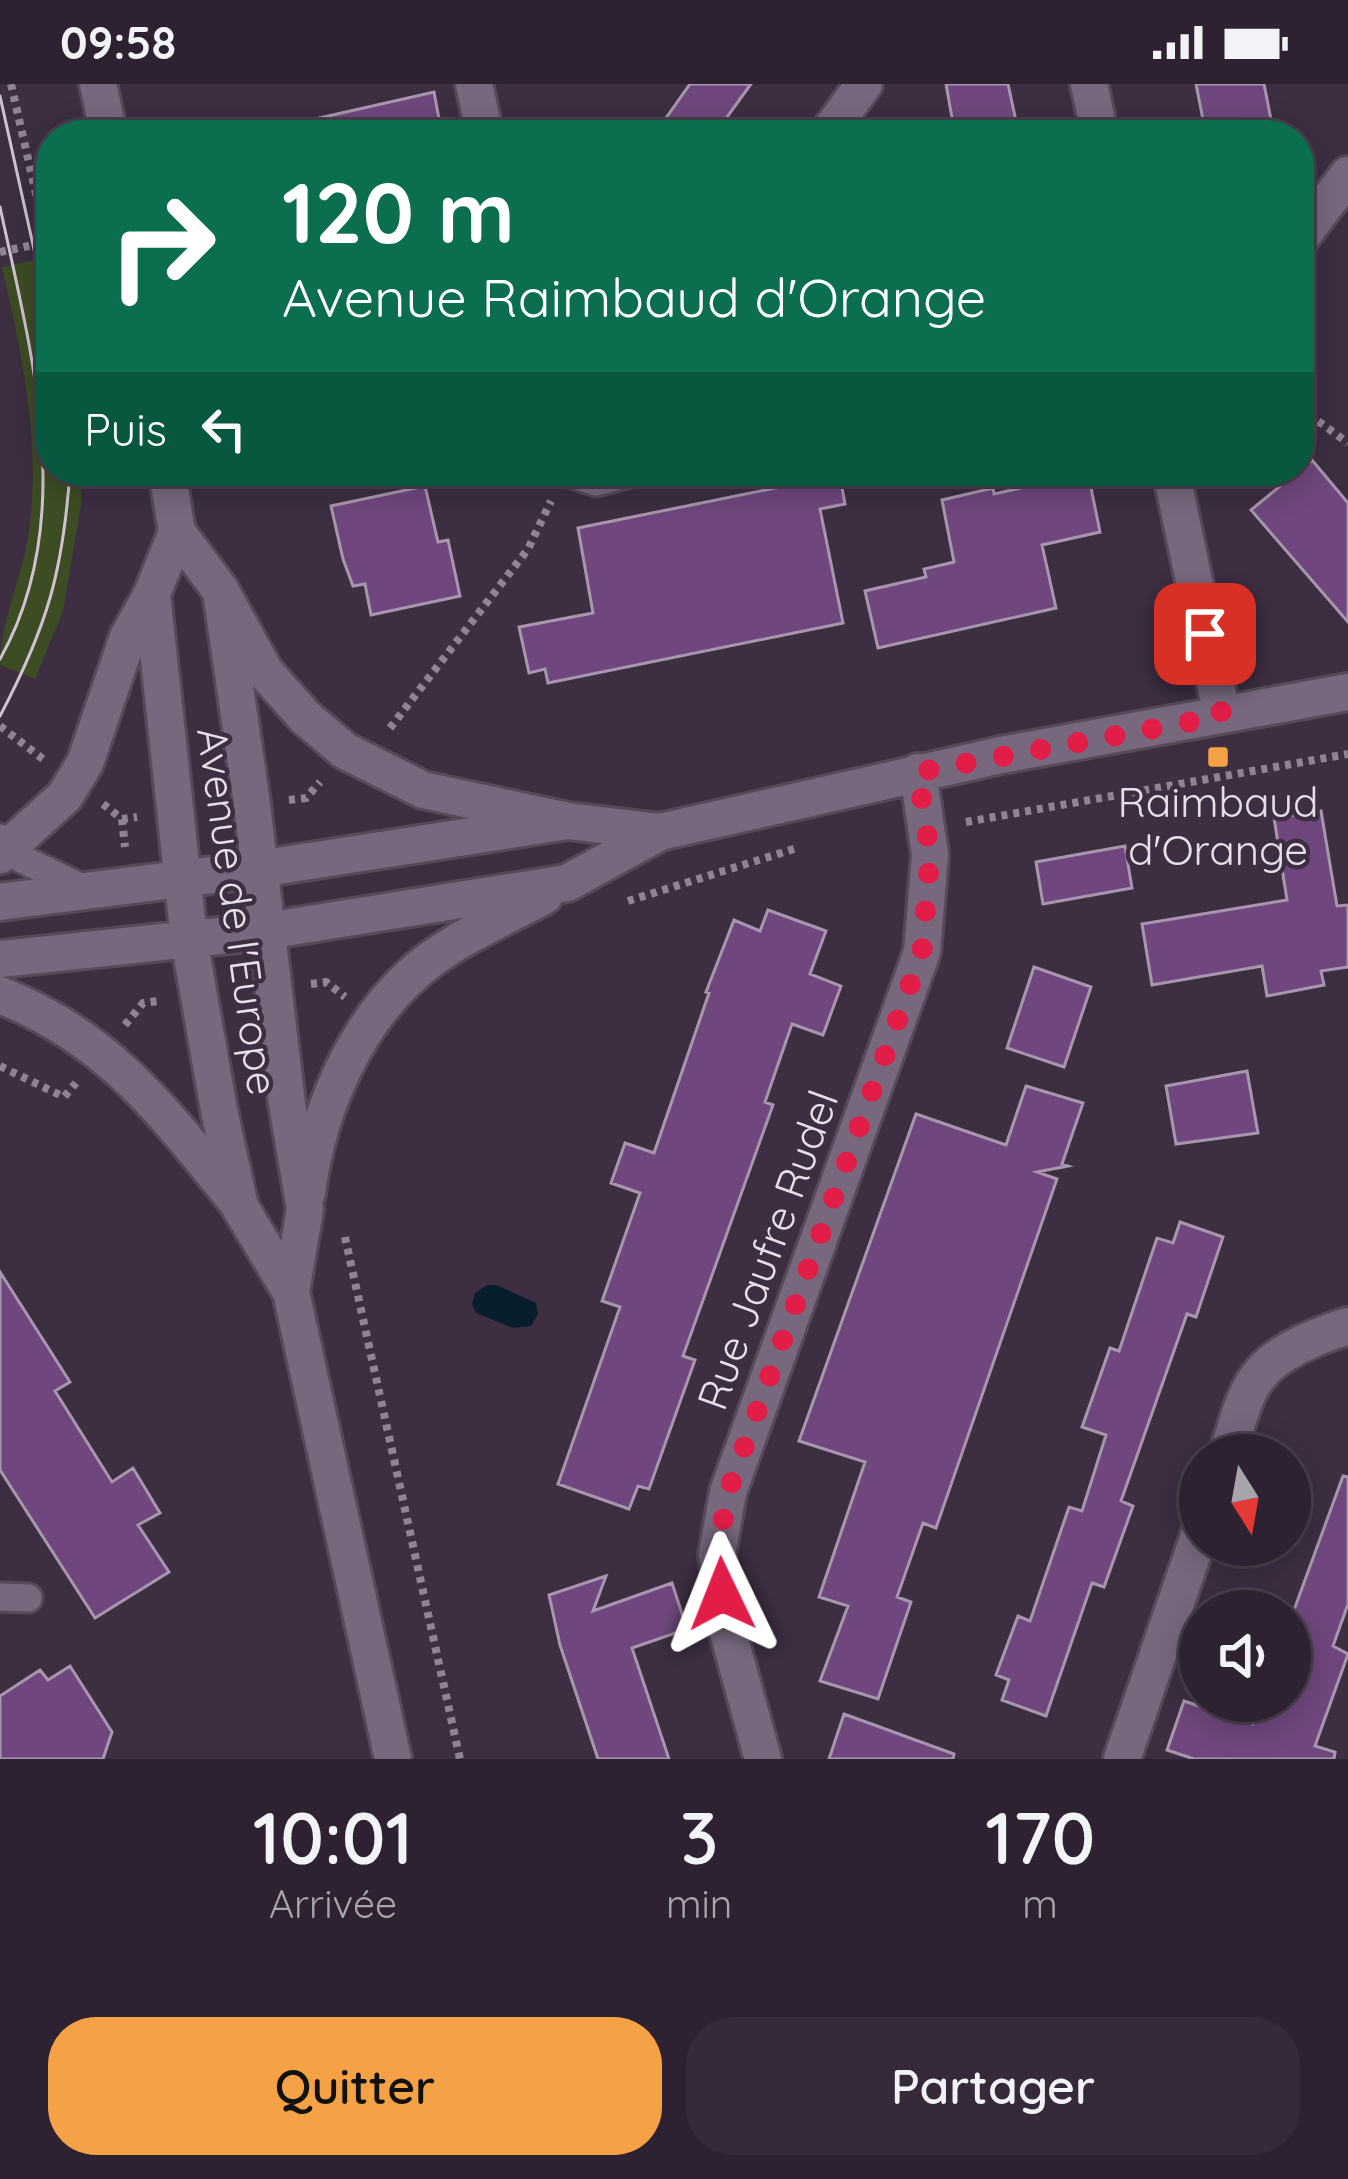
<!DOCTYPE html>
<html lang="fr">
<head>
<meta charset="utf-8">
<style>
  :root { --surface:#2e2232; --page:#362a3a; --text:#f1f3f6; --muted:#a7a4ac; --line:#493f4d; --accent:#f5a246 }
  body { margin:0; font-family:Quicksand,sans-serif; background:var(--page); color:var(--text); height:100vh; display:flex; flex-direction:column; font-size:45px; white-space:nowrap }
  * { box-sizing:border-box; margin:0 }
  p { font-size:39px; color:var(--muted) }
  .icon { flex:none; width:66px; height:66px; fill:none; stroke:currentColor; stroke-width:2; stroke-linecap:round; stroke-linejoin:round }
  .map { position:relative; height:1675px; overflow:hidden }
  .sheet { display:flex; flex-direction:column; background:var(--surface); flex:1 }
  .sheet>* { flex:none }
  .guide { position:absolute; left:36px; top:36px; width:1278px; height:366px; border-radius:48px; box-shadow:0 6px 30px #0003,0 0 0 3px var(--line); background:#0b6e4f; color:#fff; overflow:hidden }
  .needle { width:78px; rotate:169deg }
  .controls { position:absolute; left:1179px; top:1350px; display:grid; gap:24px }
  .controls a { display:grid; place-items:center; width:132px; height:132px; border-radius:50%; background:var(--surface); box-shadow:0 6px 30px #0003,0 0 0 3px var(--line); font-size:60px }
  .pin { position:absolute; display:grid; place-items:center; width:102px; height:102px; color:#fff; margin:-51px; border-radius:24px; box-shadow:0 6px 18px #0006 }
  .me { position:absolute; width:132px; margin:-66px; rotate:358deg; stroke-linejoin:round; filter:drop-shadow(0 0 9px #0008) }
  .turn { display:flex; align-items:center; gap:42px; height:252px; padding:0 48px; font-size:54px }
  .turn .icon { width:156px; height:156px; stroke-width:2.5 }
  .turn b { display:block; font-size:84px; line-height:102px }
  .then { display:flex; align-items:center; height:114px; padding:0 48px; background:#0003; gap:24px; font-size:45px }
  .eta { display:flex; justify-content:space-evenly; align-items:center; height:204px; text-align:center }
  .eta b { font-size:72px; font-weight:600; line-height:84px }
  .action { display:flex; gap:24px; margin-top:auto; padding:24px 48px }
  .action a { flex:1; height:138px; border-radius:48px; background:var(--accent); color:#111; font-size:48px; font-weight:600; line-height:138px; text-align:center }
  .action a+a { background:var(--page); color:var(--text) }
  .status { display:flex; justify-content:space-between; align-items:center; height:84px; padding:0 60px; background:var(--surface); direction:ltr }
  .status svg { height:33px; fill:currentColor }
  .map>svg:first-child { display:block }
</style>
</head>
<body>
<div class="status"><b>09:58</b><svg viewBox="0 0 49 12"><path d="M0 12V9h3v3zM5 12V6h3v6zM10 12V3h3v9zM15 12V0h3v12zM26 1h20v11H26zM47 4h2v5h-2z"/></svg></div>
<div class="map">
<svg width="1348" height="1675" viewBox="0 0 1348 1675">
  <rect width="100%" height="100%" fill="#3d2e42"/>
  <path fill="#3c4d23" d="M49,173L51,387H81V420L63,527L35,595L0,581C0,538 23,492 29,447C41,356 22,271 2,183Z"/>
  <path fill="#081e2c" d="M496,1201L536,1219L538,1230L531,1242L513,1244L476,1229L472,1220L475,1209L487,1201Z"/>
  <path fill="#6f477e" stroke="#a796ad" stroke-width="3" d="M690,0H751L714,51H654Z
    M946,0H1008L1019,51H955Z
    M1196,0H1264L1274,51H1206Z
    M434,8L442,51H317L315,35Z
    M1312,376L1348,419V538L1251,426Z
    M787,387H839L845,420L820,425L843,539L548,599L545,585L529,589L519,543L593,529L578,444L790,401Z
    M1088,389L1100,448L1042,461L1056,524L878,564L865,507L926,493L924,485L954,478L942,416L993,404L994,410Z
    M425,402L438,458L448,456L460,512L371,531L365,500L353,502L343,475L331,422Z
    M1321,727L1337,822L1348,821V883L1321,887L1324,901L1267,912L1262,882L1152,901L1142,840L1287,816L1274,734Z
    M1125,762L1132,804L1043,820L1036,778Z
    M768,826L826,847L810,890L841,902L823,951L792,940L765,1018L773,1021L683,1272L695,1276L649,1405L638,1402L629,1425L558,1400L620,1223L602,1217L640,1109L611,1099L625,1059L654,1069L709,909L706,908L734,836L760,847Z
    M1034,883L1091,903L1064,983L1007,964Z
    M1247,987L1258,1049L1176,1060L1166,1002Z
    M1026,1002L1083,1019L1062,1080L1068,1082L1037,1088L1057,1095L936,1444L923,1439L897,1513L911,1518L878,1615L820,1597L848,1522L819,1513L865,1378L799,1357L916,1030L1006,1061Z
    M1180,1138L1223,1153L1196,1233L1187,1230L1121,1417L1133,1422L1104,1503L1092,1499L1046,1632L1002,1616L1009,1596L996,1591L1018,1532L1030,1537L1069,1423L1082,1427L1106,1351L1082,1343L1110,1264L1119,1267L1157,1154L1173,1159Z
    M0,1188L70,1298L55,1307L112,1398L133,1384L160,1429L138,1441L169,1488L95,1534L0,1386Z
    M1343,1392L1348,1393V1520L1333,1562L1348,1570L1315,1662L1335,1668L1334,1675H1194L1167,1666L1184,1617L1253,1640L1261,1617H1290V1537Z
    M606,1492L593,1527L672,1499L687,1545L632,1564L669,1675H598L560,1561L549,1511Z
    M70,1582L112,1648L103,1675H0V1612L40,1586L48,1596Z
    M844,1630L954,1670L953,1675H829Z"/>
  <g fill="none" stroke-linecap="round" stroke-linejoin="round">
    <g stroke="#564a5a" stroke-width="33">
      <path id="lane" d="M564,387L596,398L638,387
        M0,754L20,774L84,805
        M0,1513L28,1514"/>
    </g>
    <g stroke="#564a5a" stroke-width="42">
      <path id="street" d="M474,0L485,51
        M1089,0L1100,51
        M827,51L864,0
        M1299,156L1348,91
        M1171,387L1222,631
        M224,513L265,588L305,633L345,667L423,706L568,737
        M259,785L568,737L660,748
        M266,847L567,799L660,748L1001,671L1348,608
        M307,1109C318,1023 358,930 430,876C464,851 507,832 544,812
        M1227,1371C1236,1345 1243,1309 1261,1289C1281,1265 1320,1251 1348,1242
        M763,1675L728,1548L717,1471L728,1408L922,868L930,771L918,688
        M1122,1675L1200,1449"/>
    </g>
    <g stroke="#564a5a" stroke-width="42">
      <path id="secondary" d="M98,0L109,51
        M167,387L177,448L221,507L252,720L287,1020L305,1125L291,1208
        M177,448L152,510L189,855L219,1026L240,1123L291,1208L393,1675
        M0,771L65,712L85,679L128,553L152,510
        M0,818L259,785
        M0,875L266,847
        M0,911C110,954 165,1030 237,1118"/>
    </g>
    <path stroke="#908494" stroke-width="8" stroke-dasharray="6 6" stroke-linecap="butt" d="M0,168L47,158L11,0
      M1299,323L1348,359
      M0,642L43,675
      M390,644L528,465L551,417
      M289,716L306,714L320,698
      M103,720L122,735L137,733
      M122,735L125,763
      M966,738L1348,670
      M628,817L797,764
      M311,900L326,898L345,913
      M125,941L143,919L159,917
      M0,982L64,1013L76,999
      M345,1153L460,1675"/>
    <use href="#lane" stroke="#78687e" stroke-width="27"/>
    <use href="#street" stroke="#78687e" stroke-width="36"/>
    <use href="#secondary" stroke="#78687e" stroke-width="36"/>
    <path stroke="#cdc3d0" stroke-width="3" d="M0,12L51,242
      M0,123C31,268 79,435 0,575
      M0,632C47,543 63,488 70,387"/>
  </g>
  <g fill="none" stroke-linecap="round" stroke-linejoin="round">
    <path stroke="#e11d48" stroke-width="21" stroke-dasharray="0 37.8" d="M722,1510L717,1471L728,1408L922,868L930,771L918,688L1222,632L1205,550"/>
  </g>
  <rect fill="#f5a246" stroke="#3d2e42" stroke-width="4.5" x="1206" y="661" width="24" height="24" rx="6"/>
  <g text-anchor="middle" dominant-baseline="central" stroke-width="9" stroke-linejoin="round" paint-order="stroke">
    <g font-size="42" fill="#e7deea" stroke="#3d2e42">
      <text x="1218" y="717">Raimbaud<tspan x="1218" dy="48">d'Orange</tspan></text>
    </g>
    <g font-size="42" fill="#e7deea" stroke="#3d2e42">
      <text transform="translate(238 827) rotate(82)">Avenue de l'Europe</text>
      <text transform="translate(767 1166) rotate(-70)">Rue Jaufre Rudel</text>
    </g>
  </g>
</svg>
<div class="controls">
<a><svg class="needle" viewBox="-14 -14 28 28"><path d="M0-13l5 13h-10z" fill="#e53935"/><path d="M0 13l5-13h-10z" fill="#a7a4ac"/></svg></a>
<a><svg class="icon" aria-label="sound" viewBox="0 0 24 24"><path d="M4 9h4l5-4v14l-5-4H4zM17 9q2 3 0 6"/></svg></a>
</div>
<div class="pin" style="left:1205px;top:550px;background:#d93025"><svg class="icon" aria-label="arrive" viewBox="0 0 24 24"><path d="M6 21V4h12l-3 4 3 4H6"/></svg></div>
<svg class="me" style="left:722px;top:1510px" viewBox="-20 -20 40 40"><path d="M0-17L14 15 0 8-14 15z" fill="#e11d48" stroke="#fff" stroke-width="4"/></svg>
<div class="guide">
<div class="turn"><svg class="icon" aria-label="right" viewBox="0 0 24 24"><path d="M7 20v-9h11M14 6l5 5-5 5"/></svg><div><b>120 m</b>Avenue Raimbaud d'Orange</div></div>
<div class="then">Puis<svg class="icon" aria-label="left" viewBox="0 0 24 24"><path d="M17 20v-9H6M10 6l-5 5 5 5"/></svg></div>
</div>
</div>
<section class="sheet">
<div class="eta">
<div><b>10:01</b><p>Arrivée</p></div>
<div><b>3</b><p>min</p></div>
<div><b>170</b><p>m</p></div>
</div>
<div class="action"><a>Quitter</a><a>Partager</a></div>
</section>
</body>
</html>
